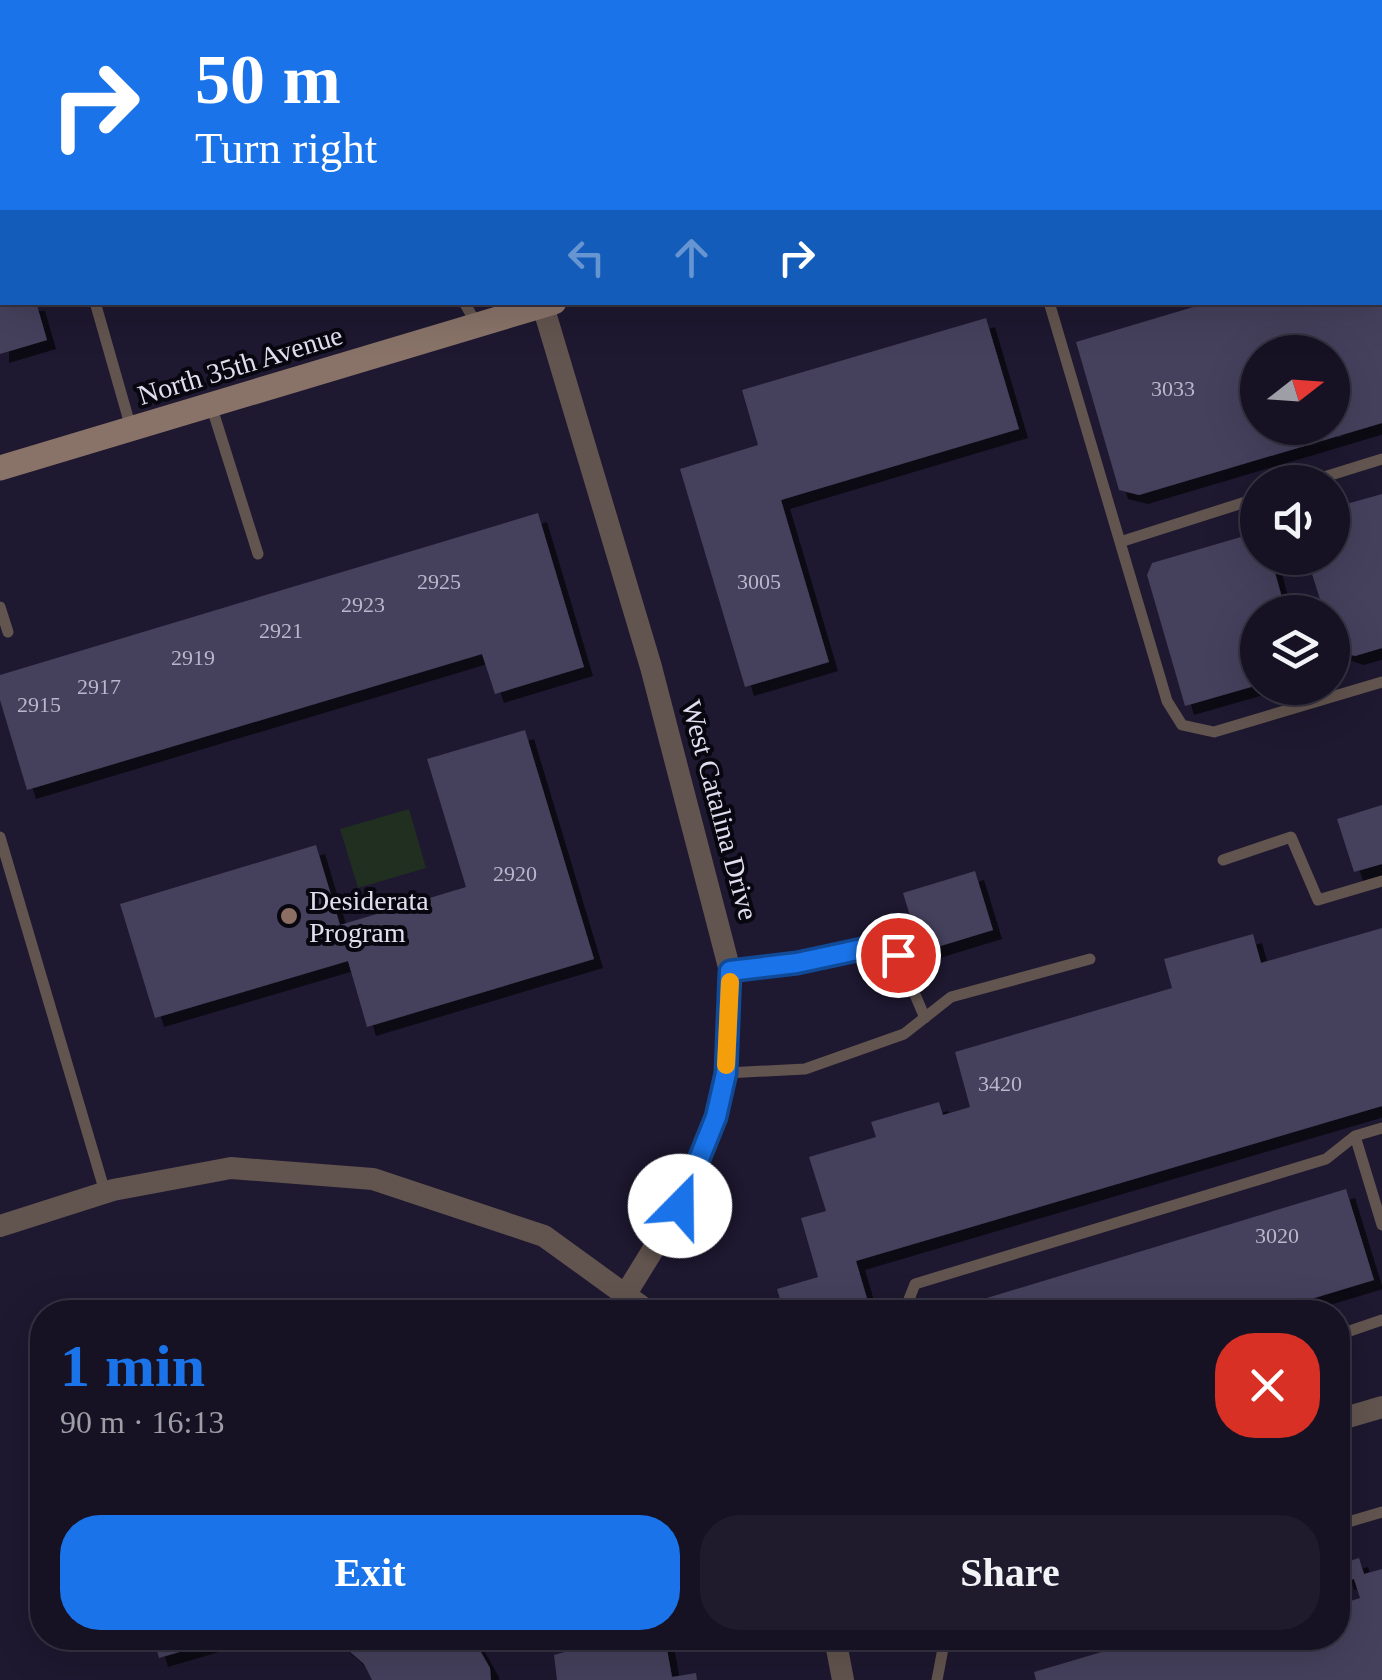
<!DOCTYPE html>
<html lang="en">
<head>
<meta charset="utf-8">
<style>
  :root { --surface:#161224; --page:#1f1b2c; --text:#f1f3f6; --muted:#9e9ea6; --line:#353241; --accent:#1a73e8 }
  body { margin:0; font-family:"Times New Roman",serif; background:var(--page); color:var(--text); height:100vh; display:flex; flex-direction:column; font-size:38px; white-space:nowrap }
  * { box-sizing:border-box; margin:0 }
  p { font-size:32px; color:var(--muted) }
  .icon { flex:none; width:55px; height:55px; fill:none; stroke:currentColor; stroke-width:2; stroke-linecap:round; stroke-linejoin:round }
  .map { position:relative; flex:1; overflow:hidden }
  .drawer { position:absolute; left:30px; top:1300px; width:1320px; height:350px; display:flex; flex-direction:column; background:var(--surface); border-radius:40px; box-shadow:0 10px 40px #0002,0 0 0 2px var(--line) }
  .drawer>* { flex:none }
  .guide { position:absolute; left:0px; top:0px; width:1382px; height:305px; box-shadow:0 10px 40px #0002,0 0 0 2px var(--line); background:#1a73e8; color:#fff; overflow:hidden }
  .needle { width:65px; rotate:73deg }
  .tools { position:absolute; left:1240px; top:335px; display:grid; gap:20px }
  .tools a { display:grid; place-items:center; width:110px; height:110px; border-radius:50%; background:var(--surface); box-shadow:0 10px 40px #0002,0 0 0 2px var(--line); font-size:50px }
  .pin { position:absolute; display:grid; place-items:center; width:85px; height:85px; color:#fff; margin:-42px; border:5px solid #fff; border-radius:50%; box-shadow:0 2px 10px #0007 }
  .me { position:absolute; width:110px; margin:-55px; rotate:22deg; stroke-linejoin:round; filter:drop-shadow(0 0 8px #0008) }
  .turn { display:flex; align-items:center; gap:35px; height:210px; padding:0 30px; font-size:45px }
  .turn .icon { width:130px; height:130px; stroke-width:2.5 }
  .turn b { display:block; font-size:70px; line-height:85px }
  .lanes { display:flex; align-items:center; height:95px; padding:0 30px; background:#0003; justify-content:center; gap:50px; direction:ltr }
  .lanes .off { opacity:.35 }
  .round { display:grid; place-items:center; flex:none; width:105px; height:105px; border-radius:40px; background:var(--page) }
  .summary { display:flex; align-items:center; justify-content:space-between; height:170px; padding:0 30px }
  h1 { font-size:60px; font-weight:600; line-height:75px; color:var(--accent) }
  .action { display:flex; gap:20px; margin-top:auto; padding:20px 30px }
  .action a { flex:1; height:115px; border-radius:40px; background:var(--accent); color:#fff; font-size:40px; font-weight:600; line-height:115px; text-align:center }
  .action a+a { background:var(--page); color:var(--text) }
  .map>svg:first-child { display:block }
</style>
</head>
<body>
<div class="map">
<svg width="1382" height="1680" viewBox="0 0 1382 1680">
  <defs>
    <filter id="shadow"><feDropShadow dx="9" dy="9" stdDeviation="0" flood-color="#0009"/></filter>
  </defs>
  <rect width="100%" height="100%" fill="#1e1830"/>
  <path fill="#202f20" d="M409,809L426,868L358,888L340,829Z"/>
  <path fill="#453f5b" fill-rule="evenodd" filter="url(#shadow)" d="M0,302H36L47,340L0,354Z
    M1210,302H1382V423L1139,495L1119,490L1076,342ZM1258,352H1332V428H1258Z
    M986,318L1019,429L781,500L829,662L745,687L680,469L758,445L742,390Z
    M1382,494V648L1355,656L1336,650L1332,612H1324L1307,558H1332V508Z
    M538,513L584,667L495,694L482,654L27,790L0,700V675Z
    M1258,532V558H1271L1286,612H1258V685L1185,706L1147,575L1152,563Z
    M525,730L594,959L367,1027L348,961L155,1018L120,904L316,845L340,925L466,887L427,759Z
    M1382,805V864L1354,872L1337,819Z
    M975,871L993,930L921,952L903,893Z
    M1382,928V1106L856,1261L871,1312H784L777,1289L818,1277L801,1218L826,1211L809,1157L876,1137L871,1122L939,1102L943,1115L970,1107L955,1052L1172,988L1164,959L1253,934L1261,963Z
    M1346,1189L1374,1280L1268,1312H941Z
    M42,1342V1379L31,1346Z
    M1359,1558L1364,1574L1382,1569V1680H1036L1034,1672L1149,1638H1338V1605L1360,1598L1354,1579L1345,1581L1340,1564Z
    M153,1638H227L159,1658Z
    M334,1638H473L490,1668L491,1680H372L364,1664Z
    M563,1638H665L672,1677L696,1673L697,1680H557L554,1655L568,1651Z"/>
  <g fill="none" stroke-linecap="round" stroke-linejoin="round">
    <path stroke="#62544e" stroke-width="11" d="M357,0L358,2
      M399,0L400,2
      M1380,198L1382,197
      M95,302L131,428
      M464,302L477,325
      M1049,302L1167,701L1182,725L1214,732L1382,682
      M211,405L258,554
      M1308,482L1382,459
      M1120,542L1258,498
      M0,607L8,632
      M0,837L105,1192
      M1223,860L1291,837L1318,900L1382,881
      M730,971L797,963L876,945L898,955L925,1018
      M726,1073L805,1069L904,1034L951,997L1090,959
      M1355,1136L1382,1225
      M904,1312L915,1284L1326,1159L1355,1136L1382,1128
      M1338,1335L1382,1320
      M1338,1525L1382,1512
      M937,1680L945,1638"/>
    <path stroke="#62544e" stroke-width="22" d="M1365,0L1366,2
      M543,306L651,667L730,971L726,1073L716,1117L680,1206L627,1292
      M0,1226L113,1190L231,1168L373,1179L544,1236L649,1312
      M1338,1420L1382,1407
      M835,1638L843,1680"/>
    <path stroke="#897369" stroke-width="25" d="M1380,56L1382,55
      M0,468L554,302"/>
  </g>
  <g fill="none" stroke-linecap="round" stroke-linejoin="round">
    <g stroke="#114b97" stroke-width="25">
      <path id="route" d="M680,1206L716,1117L726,1073L730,971L797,963L876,946L898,955"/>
    </g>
    <use href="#route" stroke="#1a73e8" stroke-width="18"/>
    <path stroke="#f59e0b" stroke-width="18" d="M726,1065L730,982"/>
  </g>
  <circle fill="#8d6e63" stroke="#08060f" stroke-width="4" cx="289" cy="916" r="10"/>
  <g text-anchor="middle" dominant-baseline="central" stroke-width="8" stroke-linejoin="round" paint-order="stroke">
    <g font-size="22" fill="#bab6cb">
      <text x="1173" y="388">3033</text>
      <text x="439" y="581">2925</text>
      <text x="759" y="581">3005</text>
      <text x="363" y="604">2923</text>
      <text x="281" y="630">2921</text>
      <text x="193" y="657">2919</text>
      <text x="99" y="686">2917</text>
      <text x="39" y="704">2915</text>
      <text x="515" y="873">2920</text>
      <text x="1000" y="1083">3420</text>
      <text x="1277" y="1235">3020</text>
    </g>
    <g font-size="28" fill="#e1def0" stroke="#08060f">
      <text transform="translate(240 365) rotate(-17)">North 35th Avenue</text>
      <text transform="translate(720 810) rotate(75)">West Catalina Drive</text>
    </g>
    <g font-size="28" fill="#e1def0" stroke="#08060f" text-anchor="start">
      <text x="309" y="900">Desiderata<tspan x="309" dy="32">Program</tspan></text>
    </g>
  </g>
</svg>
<div class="tools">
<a><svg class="needle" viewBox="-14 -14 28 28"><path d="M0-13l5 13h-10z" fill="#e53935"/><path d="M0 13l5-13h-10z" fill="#9e9ea6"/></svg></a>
<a><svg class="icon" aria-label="sound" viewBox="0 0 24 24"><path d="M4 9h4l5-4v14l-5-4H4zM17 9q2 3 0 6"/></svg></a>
<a><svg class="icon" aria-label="layers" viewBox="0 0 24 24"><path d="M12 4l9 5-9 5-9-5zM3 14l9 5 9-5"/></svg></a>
</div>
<div class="pin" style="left:898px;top:955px;background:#d93025"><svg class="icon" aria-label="arrive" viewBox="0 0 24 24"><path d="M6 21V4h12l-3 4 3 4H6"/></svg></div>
<svg class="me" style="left:680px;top:1206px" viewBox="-20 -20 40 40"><circle r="19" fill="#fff"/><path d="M0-13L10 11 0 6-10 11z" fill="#1a73e8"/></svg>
<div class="guide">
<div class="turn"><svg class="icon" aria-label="right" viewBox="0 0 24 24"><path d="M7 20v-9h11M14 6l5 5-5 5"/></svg><div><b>50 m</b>Turn right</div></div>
<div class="lanes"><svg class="icon off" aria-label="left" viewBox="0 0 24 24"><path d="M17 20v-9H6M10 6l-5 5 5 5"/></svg><svg class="icon off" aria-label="ahead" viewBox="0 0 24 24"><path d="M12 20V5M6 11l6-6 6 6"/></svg><svg class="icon" aria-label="right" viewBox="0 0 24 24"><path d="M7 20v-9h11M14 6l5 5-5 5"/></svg></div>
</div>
<section class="drawer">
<div class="summary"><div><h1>1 min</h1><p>90 m · 16:13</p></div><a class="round" style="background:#d93025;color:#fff"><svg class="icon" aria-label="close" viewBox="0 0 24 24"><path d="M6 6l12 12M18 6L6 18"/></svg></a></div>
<div class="action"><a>Exit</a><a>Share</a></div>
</section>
</div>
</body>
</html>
